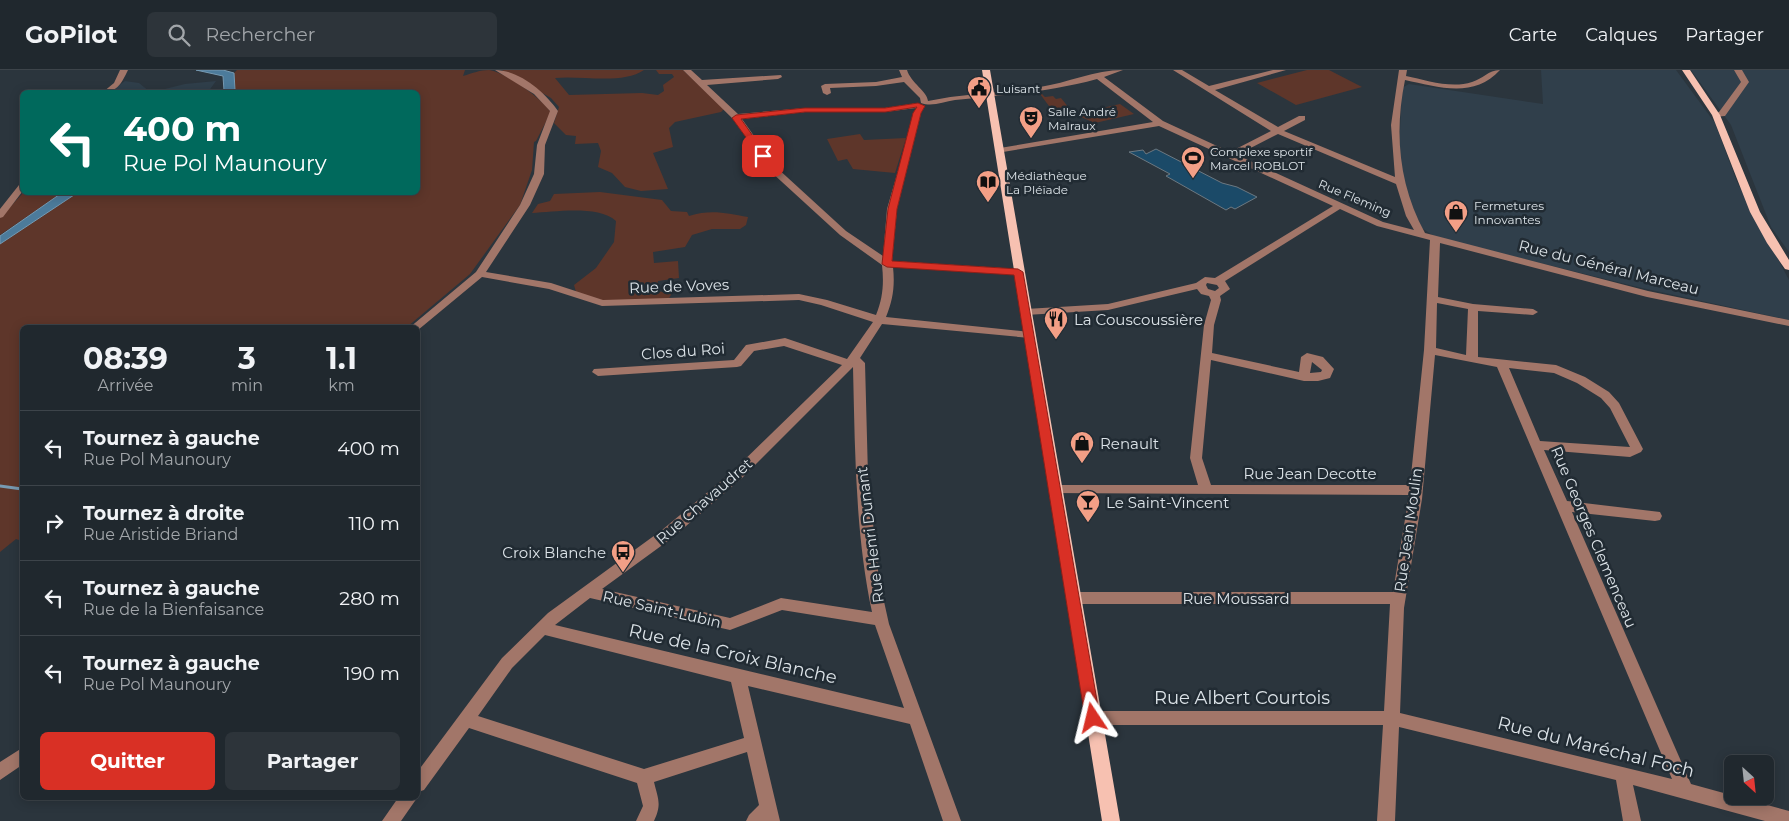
<!DOCTYPE html>
<html lang="fr">
<head>
<meta charset="utf-8">
<style>
  :root { --surface:#20282e; --page:#2d343a; --text:#f1f3f6; --muted:#a2a6aa; --line:#3d444a; --accent:#d93025 }
  body { margin:0; font-family:Montserrat,sans-serif; background:var(--page); color:var(--text); height:100vh; display:flex; flex-direction:column; font-size:19px; white-space:nowrap }
  * { box-sizing:border-box; margin:0 }
  p { font-size:16px; color:var(--muted) }
  .icon { flex:none; width:28px; height:28px; fill:none; stroke:currentColor; stroke-width:2; stroke-linecap:round; stroke-linejoin:round }
  .map { position:relative; flex:1; overflow:hidden }
  .panel { position:absolute; left:20px; top:255px; width:400px; height:475px; display:flex; flex-direction:column; background:var(--surface); border-radius:8px; box-shadow:0 2px 12px #0003,0 0 0 1px var(--line) }
  .panel>* { flex:none }
  .guide { position:absolute; left:20px; top:20px; width:400px; height:105px; border-radius:8px; box-shadow:0 2px 12px #0003,0 0 0 1px var(--line); background:#00695c; color:#fff; overflow:hidden }
  .needle { width:32px; rotate:153deg }
  .fabs { position:absolute; left:1724px; top:685px; display:grid; gap:10px }
  .fabs a { display:grid; place-items:center; width:50px; height:50px; border-radius:8px; background:var(--surface); box-shadow:0 2px 12px #0003,0 0 0 1px var(--line); font-size:25px }
  .pin { position:absolute; display:grid; place-items:center; width:42px; height:42px; color:#fff; margin:-21px; border-radius:10px; box-shadow:0 2px 8px #0006 }
  .me { position:absolute; width:55px; margin:-28px; rotate:350deg; stroke-linejoin:round; filter:drop-shadow(0 0 4px #0008) }
  .turn { display:flex; align-items:center; gap:18px; height:105px; padding:0 20px; font-size:22px }
  .turn .icon { width:65px; height:65px; stroke-width:2.5 }
  .turn b { display:block; font-size:35px; line-height:42px }
  .eta { display:flex; justify-content:space-evenly; align-items:center; height:85px; text-align:center }
  .eta b { font-size:30px; font-weight:700; line-height:35px }
  .cta { display:flex; gap:10px; margin-top:auto; padding:10px 20px }
  .cta a { flex:1; height:58px; border-radius:8px; background:var(--accent); color:#fff; font-size:20px; font-weight:700; line-height:58px; text-align:center }
  .cta a+a { background:var(--page); color:var(--text) }
  ul { padding:0; list-style:none }
  li { display:flex; align-items:center; gap:15px; height:75px; padding:0 20px; border-top:1px solid var(--line) }
  li div { flex:1 }
  li b { display:block; font-size:19px }
  li em { font-style:normal }
  header { display:flex; align-items:center; gap:30px; box-sizing:border-box; height:70px; padding:0 25px; background:var(--surface); border-bottom:1px solid var(--line) }
  header strong { font-size:24px }
  nav { display:flex; gap:28px; margin-inline-start:auto; font-size:18px }
  .search { width:350px; height:45px; background:var(--page); display:flex; align-items:center; gap:12px; box-sizing:border-box; padding:0 18px; border-radius:8px; color:var(--muted); font-size:19px }
  .map>svg:first-child { display:block }
</style>
</head>
<body>
<header>
<strong>GoPilot</strong>
<div class="search"><svg class="icon" aria-label="search" viewBox="0 0 24 24"><circle cx="10" cy="10" r="6"/><path d="M15 15l6 6"/></svg>Rechercher</div>
<nav><a>Carte</a><a>Calques</a><a>Partager</a></nav>
</header>
<div class="map">
<svg width="1789" height="751" viewBox="0 0 1789 751">
  <rect width="100%" height="100%" fill="#2b353d"/>
  <path fill="#303f4b" d="M1541,0H1676L1715,53L1737,112L1789,210V250L1642,218L1435,167L1422,158L1409,134L1400,92V60L1402,18L1409,14L1543,34Z
    M1691,0H1789V182L1771,157L1731,55Z
    M125,11L139,13L150,22H110Z
    M216,11L208,22H153L185,14Z"/>
  <path fill="#5e362a" d="M237,0H465L463,6C473,3 480,0 489,0C508,3 540,28 551,42L536,71L534,72L532,100L520,135L470,204L407,257L22,258V471L16,469L0,482V174L77,123L418,122V22H233L235,20L234,3Z
    M502,0H644C623,15 580,5 555,8L569,25L642,23L658,25L664,21L663,15L674,7L672,4H659L656,0H683L724,39L721,42L675,52L669,58L673,77L653,83L668,119L641,121L625,117L612,103L598,97L601,81L598,73L575,74L576,66L566,65L554,53L559,37L551,28Z
    M1307,0H1329L1362,17L1296,35L1257,13Z
    M1040,24H1042L1045,27L1053,26L1056,29L1061,28L1069,38L1061,42L1049,36Z
    M1120,34L1134,44L1095,53L1081,47L1098,39Z
    M860,64L864,70L906,68L895,103L853,99L847,89L838,91L827,69Z
    M600,122L662,130L671,141L687,142L689,146C711,139 726,143 748,147L746,155L740,159H712L692,165L685,177L653,182L654,193L678,191L679,208L658,211L656,221L672,223L668,230H601L576,222L574,215L596,198L614,172L616,151C598,135 555,142 532,143L538,134L550,131L554,124Z
    M23,123H62L0,165V148Z"/>
  <path fill="#4c7b9b" stroke="#779ab2" d="M196,0H223L234,3L235,20L233,22H222L224,21L223,6Z
    M63,122L77,123L0,174V166Z"/>
  <g fill="none" stroke-linecap="round" stroke-linejoin="round">
    <path stroke="#779ab2" stroke-width="3" d="M0,416L22,419"/>
  </g>
  <path fill="#1b4a68" stroke="#6c7881" d="M1156,79L1222,113L1237,117L1257,127L1235,139L1231,137L1226,140L1166,106L1170,104L1129,82L1143,80L1146,84Z"/>
  <g fill="none" stroke-linecap="round" stroke-linejoin="round">
    <path fill="#a27669" fill-rule="evenodd" d="M120,0H128C122,12 118,22 103,22L114,13Z
      M495,0C519,0 545,22 558,41L545,75L544,104L530,135L486,202L551,213L603,230L799,224L827,230L876,245C883,228 884,213 882,195L840,165L770,101L733,49L683,0H691L702,10L781,5L782,7L778,9L707,15L738,44L805,38H885L918,33L925,36L921,43L897,139L892,191L1018,199L1023,202L1018,205L893,197C895,216 893,230 886,247L1030,262L1036,265L1030,268L882,254L860,288L865,293L868,406L879,509L889,554L961,751H943L910,654L748,616L780,751H746L749,745L759,735L747,682L654,712C658,729 662,734 654,751H636L643,736L637,713L469,658L424,720L418,722V701L502,588L548,543L662,460L732,402L842,295L784,276L754,281L741,296L737,297L598,306L592,302L594,299L734,290L746,275L785,268L847,289L873,252L821,235L799,230L602,236L549,219L482,207L418,260V258H409L476,202L520,135L534,104L537,75L550,41L534,24ZM916,38L887,139L883,186L846,161L776,97L742,49L805,42H885ZM853,297C855,379 855,462 872,542L781,528L730,548L602,519L672,468L742,408ZM590,528L730,560L782,540L875,555L904,638L555,555ZM545,565L731,612L744,668L644,699L478,646L512,598Z
      M899,0H907C911,13 927,21 928,31C965,23 1002,23 1040,17C1067,13 1095,0 1123,0L1104,7L1163,51L1230,82L1271,61L1173,0H1182L1209,16L1273,0H1286L1215,20L1278,57L1299,46H1305V50L1284,61L1395,107L1391,55L1399,0H1407L1406,6C1426,10 1451,19 1472,12C1483,9 1488,0 1500,0C1474,29 1438,17 1405,10C1394,63 1399,116 1425,163L1648,221L1789,250V256L1647,227L1440,173L1438,227L1473,234L1533,239L1538,242L1533,245L1478,241V287L1556,295L1585,307L1609,322L1619,333L1643,379L1641,382L1630,387L1544,380L1567,431L1660,442L1662,446L1660,450L1655,451L1572,442L1691,714L1789,741V751H1765L1633,715L1641,751H1623L1616,710L1399,657L1395,751H1377L1383,655H1093L1087,653L1085,648L1087,643L1093,641H1384L1390,534H1073L1068,532L1066,528L1068,524L1073,522H1393L1409,425L1050,423L1048,420L1050,417L1055,415H1198L1190,388L1204,255L1211,230L1209,226L1201,224L1197,219L1108,240L1026,245L1021,242L1026,239L1108,234L1196,213L1205,207L1215,208L1333,136L1159,56L997,83V79L1000,78L1153,52L1097,9C1050,22 1003,25 955,30C943,32 932,37 921,33L920,28L904,12L876,16L830,18L831,23L827,25L823,23L821,16L825,14L876,12L902,7ZM1278,64L1396,114L1406,146L1414,160L1383,152L1237,85ZM1340,139L1377,156L1430,170L1424,280L1410,415H1211L1202,388L1211,290L1304,311H1318L1330,308L1334,299L1323,287L1307,283L1301,287L1299,302L1212,283L1214,255L1221,230L1220,226L1230,219L1225,211ZM1207,213L1217,215L1219,218L1215,221L1208,219L1206,215ZM1437,233L1468,239L1466,285L1436,278ZM1435,285L1497,297L1672,709L1400,643L1404,538L1422,429ZM1312,292L1322,300L1321,302L1310,303ZM1509,298L1554,303L1577,313L1601,328L1610,338L1630,377L1540,371Z
      M1734,0H1742L1749,12L1725,46L1713,47V43L1719,42L1741,12Z
      M22,114V122L3,147L0,148V139L19,115Z
      M22,678V695L0,710V692Z
      M398,728H417L401,751H382Z"/>
    <path fill="#f7c1b1" fill-rule="evenodd" d="M982,0H990L1120,751H1102Z
      M1682,0H1690L1720,45L1760,142L1789,190V200L1785,199L1767,173L1750,142L1712,45Z"/>
  </g>
  <path fill="#d93025" stroke="#8d1f18" d="M918,33L925,36L921,43L897,139L892,191L1018,199L1023,202L1100,648L1098,653L1093,655L1087,653L1085,648L1014,205L887,197L882,194L888,139L913,43L917,37L885,42H805L741,49L767,86L763,89L761,88L732,48L736,45L805,38H885Z"/>
  <defs>
    <g id="civic-pin" transform="scale(1.25)"><path d="M0 17L-7.5 6A9.5 9.5 0 1 1 7.5 6Z" fill="#f39f86" stroke="#212b33"/><path d="M-.6-6.5H3V-4.5H.6V-3L4-1V1h2V6H-6V1h2V-1L-.6-3ZM-1.2 2.5V6h2.4V2.5Z" fill="#111"/></g>
    <g id="theatre-pin" transform="scale(1.25)"><path d="M0 17L-7.5 6A9.5 9.5 0 1 1 7.5 6Z" fill="#f39f86" stroke="#212b33"/><path d="M-5-5.5Q0-4 5-5.5V0Q5 5 0 6Q-5 5-5 0ZM-3.3-2.5H-1v1.5H-3.3ZM1-2.5H3.3v1.5H1ZM-2.8 1Q0 5.5 2.8 1Z" fill="#111"/></g>
    <g id="stadium-pin" transform="scale(1.25)"><path d="M0 17L-7.5 6A9.5 9.5 0 1 1 7.5 6Z" fill="#f39f86" stroke="#212b33"/><path d="M0-5a6.5 5 0 1 0 0 10a6.5 5 0 1 0 0-10ZM-3.5-1.8h7v3.6h-7Z" fill="#111"/></g>
    <g id="library-pin" transform="scale(1.25)"><path d="M0 17L-7.5 6A9.5 9.5 0 1 1 7.5 6Z" fill="#f39f86" stroke="#212b33"/><path d="M-6-4Q-3-5.5-.7-3.5V5Q-3 3-6 4ZM6-4Q3-5.5 .7-3.5V5Q3 3 6 4Z" fill="#111"/></g>
    <g id="shop-pin" transform="scale(1.25)"><path d="M0 17L-7.5 6A9.5 9.5 0 1 1 7.5 6Z" fill="#f39f86" stroke="#212b33"/><path d="M-5-2.5h2.3a2.7 3.5 0 0 1 5.4 0H5L5.5 6h-11ZM-1.5-2.5h3a1.5 2.3 0 0 0-3 0Z" fill="#111"/></g>
    <g id="restaurant-pin" transform="scale(1.25)"><path d="M0 17L-7.5 6A9.5 9.5 0 1 1 7.5 6Z" fill="#f39f86" stroke="#212b33"/><path d="M-5-6h1v4h1v-4h1v4h1v-4h1v5L-1.5 .5V6h-2V.5L-5-1ZM5-6V6H3V1.5H1.5Q1.5-4 5-6Z" fill="#111"/></g>
    <g id="bar-pin" transform="scale(1.25)"><path d="M0 17L-7.5 6A9.5 9.5 0 1 1 7.5 6Z" fill="#f39f86" stroke="#212b33"/><path d="M-6-5H6L.8 .8V4.5H3.5V6h-7V4.5H-.8V.8Z" fill="#111"/></g>
    <g id="bus-pin" transform="scale(1.25)"><path d="M0 17L-7.5 6A9.5 9.5 0 1 1 7.5 6Z" fill="#f39f86" stroke="#212b33"/><path d="M-5-6H5V4H4V6H2V4H-2V6H-4V4H-5ZM-3.5-4V0h7V-4ZM-3.5 1.2v1.5H-2V1.2ZM2 1.2v1.5H3.5V1.2Z" fill="#111"/></g>
  </defs>
  <g fill-rule="evenodd">
    <use href="#civic-pin" x="979" y="18"/>
    <use href="#theatre-pin" x="1031" y="48"/>
    <use href="#stadium-pin" x="1193" y="88"/>
    <use href="#library-pin" x="988" y="112"/>
    <use href="#shop-pin" x="1456" y="142"/>
    <use href="#restaurant-pin" x="1056" y="249"/>
    <use href="#shop-pin" x="1082" y="373"/>
    <use href="#bar-pin" x="1088" y="432"/>
    <use href="#bus-pin" x="623" y="482"/>
  </g>
  <g text-anchor="middle" dominant-baseline="central" stroke-width="5" stroke-linejoin="round" paint-order="stroke">
    <g font-size="12" fill="#dce3e8" stroke="#212b33" text-anchor="start">
      <text x="996" y="18">Luisant</text>
      <text x="1048" y="41">Salle André<tspan x="1048" dy="14">Malraux</tspan></text>
      <text x="1210" y="81">Complexe sportif<tspan x="1210" dy="14">Marcel ROBLOT</tspan></text>
      <text x="1006" y="105">Médiathèque<tspan x="1006" dy="14">La Pléïade</tspan></text>
      <text x="1474" y="135">Fermetures<tspan x="1474" dy="14">Innovantes</tspan></text>
    </g>
    <g font-size="12" fill="#dce3e8" stroke="#212b33">
      <text transform="translate(1355 128) rotate(23)">Rue Fleming</text>
    </g>
    <g font-size="15" fill="#dce3e8" stroke="#212b33">
      <text transform="translate(1609 197) rotate(14)">Rue du Général Marceau</text>
      <text transform="translate(679 216) rotate(-2)">Rue de Voves</text>
      <text transform="translate(683 281) rotate(-4)">Clos du Roi</text>
      <text x="1310" y="403">Rue Jean Decotte</text>
      <text transform="translate(704 431) rotate(-41)">Rue Chavaudret</text>
      <text transform="translate(1408 460) rotate(-82)">Rue Jean Moulin</text>
      <text transform="translate(870 465) rotate(-97)">Rue Henri Dunant</text>
      <text transform="translate(1594 467) rotate(67)">Rue Georges Clemenceau</text>
      <text x="1236" y="528">Rue Moussard</text>
      <text transform="translate(662 539) rotate(13)">Rue Saint-Lubin</text>
    </g>
    <g font-size="15" fill="#dce3e8" stroke="#212b33" text-anchor="start">
      <text x="1074" y="249">La Couscoussière</text>
      <text x="1100" y="373">Renault</text>
      <text x="1106" y="432">Le Saint-Vincent</text>
      <text x="606" y="482" text-anchor="end">Croix Blanche</text>
    </g>
    <g font-size="18" fill="#dce3e8" stroke="#212b33">
      <text transform="translate(733 584) rotate(13)">Rue de la Croix Blanche</text>
      <text x="1242" y="628">Rue Albert Courtois</text>
      <text transform="translate(1596 677) rotate(14)">Rue du Maréchal Foch</text>
    </g>
  </g>
</svg>
<div class="fabs">
<a><svg class="needle" viewBox="-14 -14 28 28"><path d="M0-13l5 13h-10z" fill="#e53935"/><path d="M0 13l5-13h-10z" fill="#a2a6aa"/></svg></a>
</div>
<div class="pin" style="left:763px;top:86px;background:#d93025"><svg class="icon" aria-label="arrive" viewBox="0 0 24 24"><path d="M6 21V4h12l-3 4 3 4H6"/></svg></div>
<svg class="me" style="left:1093px;top:648px" viewBox="-20 -20 40 40"><path d="M0-17L14 15 0 8-14 15z" fill="#d93025" stroke="#fff" stroke-width="4"/></svg>
<div class="guide">
<div class="turn"><svg class="icon" aria-label="left" viewBox="0 0 24 24"><path d="M17 20v-9H6M10 6l-5 5 5 5"/></svg><div><b>400 m</b>Rue Pol Maunoury</div></div>
</div>
<section class="panel">
<div class="eta">
<div><b>08:39</b><p>Arrivée</p></div>
<div><b>3</b><p>min</p></div>
<div><b>1.1</b><p>km</p></div>
</div>
<ul>
<li><svg class="icon" aria-label="left" viewBox="0 0 24 24"><path d="M17 20v-9H6M10 6l-5 5 5 5"/></svg><div><b>Tournez à gauche</b><p>Rue Pol Maunoury</p></div><em>400 m</em></li>
<li><svg class="icon" aria-label="right" viewBox="0 0 24 24"><path d="M7 20v-9h11M14 6l5 5-5 5"/></svg><div><b>Tournez à droite</b><p>Rue Aristide Briand</p></div><em>110 m</em></li>
<li><svg class="icon" aria-label="left" viewBox="0 0 24 24"><path d="M17 20v-9H6M10 6l-5 5 5 5"/></svg><div><b>Tournez à gauche</b><p>Rue de la Bienfaisance</p></div><em>280 m</em></li>
<li><svg class="icon" aria-label="left" viewBox="0 0 24 24"><path d="M17 20v-9H6M10 6l-5 5 5 5"/></svg><div><b>Tournez à gauche</b><p>Rue Pol Maunoury</p></div><em>190 m</em></li>
</ul>
<div class="cta"><a>Quitter</a><a>Partager</a></div>
</section>
</div>
</body>
</html>
